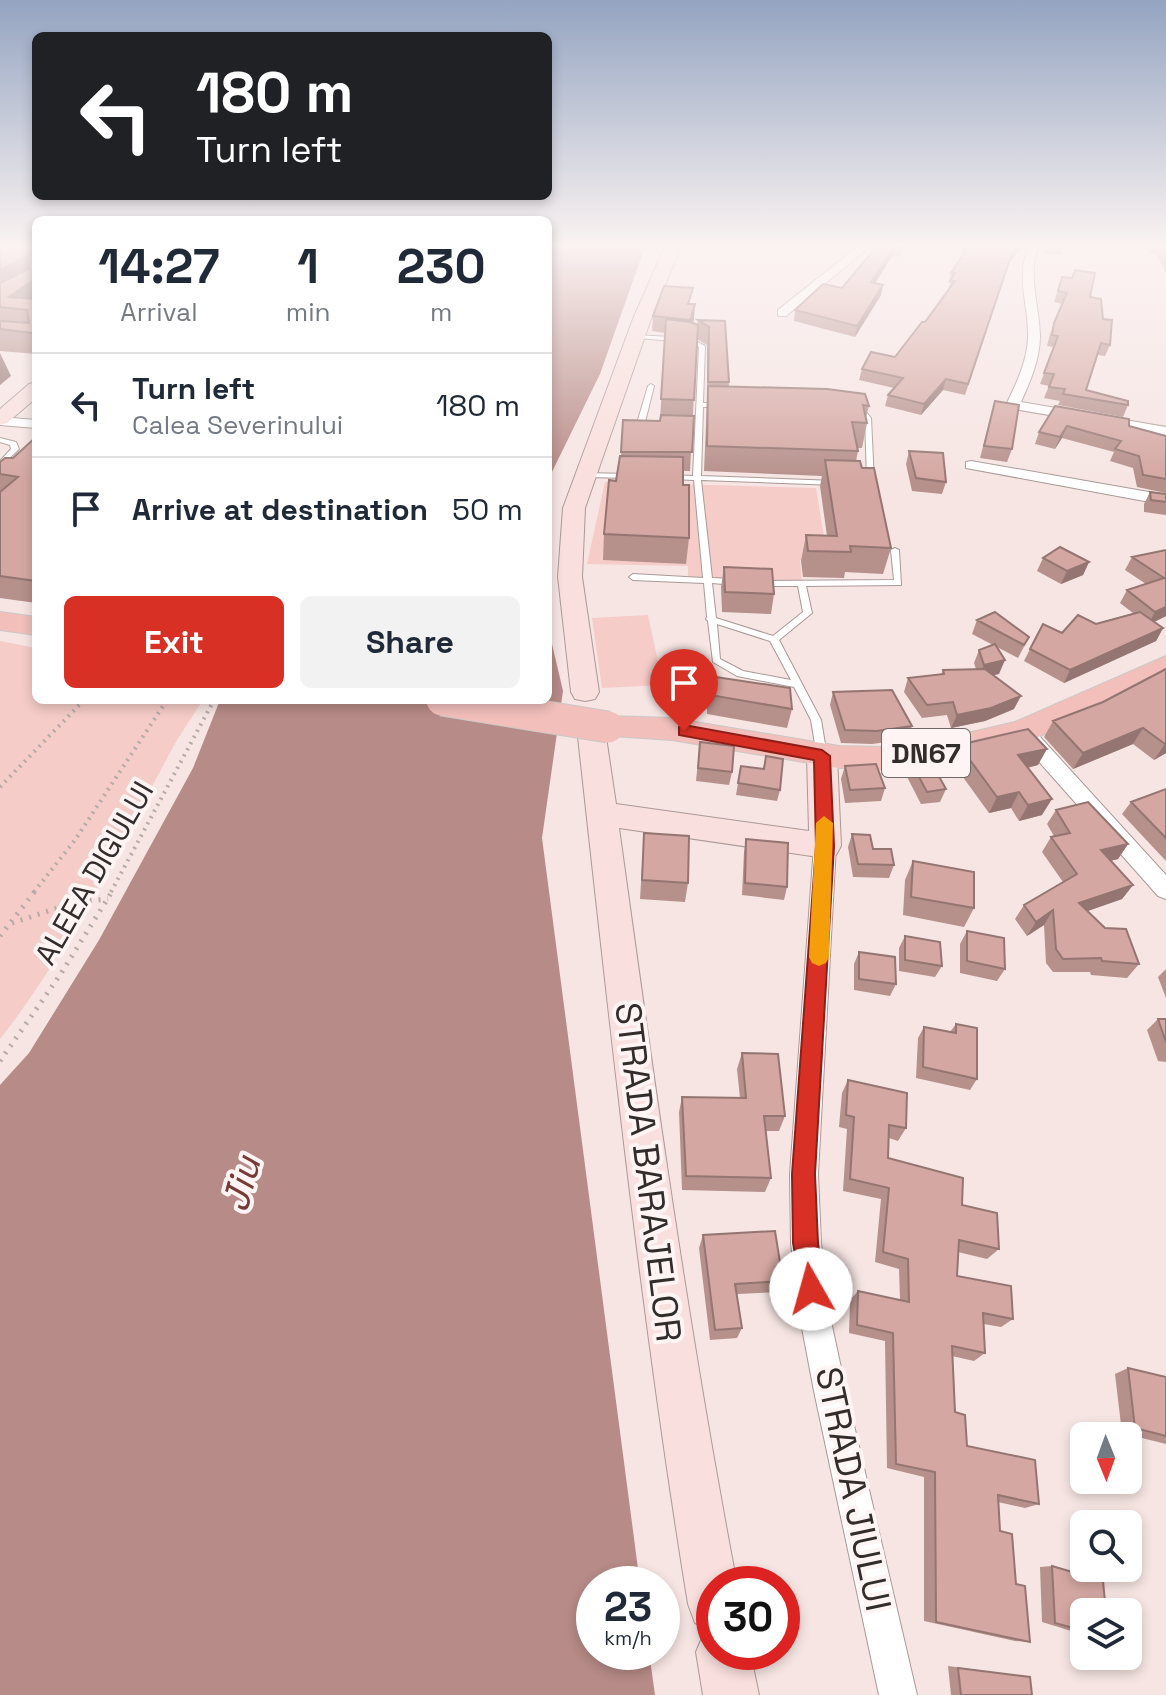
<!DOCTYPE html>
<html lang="en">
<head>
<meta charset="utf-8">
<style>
  :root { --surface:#fff; --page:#f2f2f3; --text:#1f2937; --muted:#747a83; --line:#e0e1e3; --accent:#d93025 }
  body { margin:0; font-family:"Space Grotesk",sans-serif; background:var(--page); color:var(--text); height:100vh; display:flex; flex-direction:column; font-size:30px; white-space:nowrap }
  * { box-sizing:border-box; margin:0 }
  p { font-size:26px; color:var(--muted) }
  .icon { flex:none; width:44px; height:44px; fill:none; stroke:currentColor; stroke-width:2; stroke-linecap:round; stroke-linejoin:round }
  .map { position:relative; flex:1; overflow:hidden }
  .sheet { position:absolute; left:32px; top:216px; width:520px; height:488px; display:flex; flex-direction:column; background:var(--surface); border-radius:12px; box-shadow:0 4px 12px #0003 }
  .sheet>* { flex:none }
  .guide { position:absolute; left:32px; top:32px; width:520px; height:168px; border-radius:12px; box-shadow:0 4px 12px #0003; background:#202124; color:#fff; overflow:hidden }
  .needle { width:52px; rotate:179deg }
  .fabs { position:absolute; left:1070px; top:1422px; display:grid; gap:16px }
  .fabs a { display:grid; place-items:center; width:72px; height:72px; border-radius:12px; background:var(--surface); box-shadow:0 4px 12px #0003; font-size:40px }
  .speed { position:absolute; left:576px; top:1566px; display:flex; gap:16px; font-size:40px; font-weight:700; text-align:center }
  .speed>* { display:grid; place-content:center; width:104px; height:104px; border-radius:50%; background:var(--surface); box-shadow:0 4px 12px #0003; line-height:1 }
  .speed small { font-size:20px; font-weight:400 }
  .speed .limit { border:12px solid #d22; background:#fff; color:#111 }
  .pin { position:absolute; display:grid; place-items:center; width:68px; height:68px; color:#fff; margin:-82px -34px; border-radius:50% 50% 50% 0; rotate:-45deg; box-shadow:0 0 8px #0007 }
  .pin .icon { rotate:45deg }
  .me { position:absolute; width:88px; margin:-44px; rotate:353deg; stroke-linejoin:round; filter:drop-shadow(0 0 6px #0008) }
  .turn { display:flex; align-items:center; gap:28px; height:168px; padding:0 32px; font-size:36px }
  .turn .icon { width:104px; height:104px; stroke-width:2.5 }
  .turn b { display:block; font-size:56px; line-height:68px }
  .eta { display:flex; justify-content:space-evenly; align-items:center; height:136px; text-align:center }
  .eta b { font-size:48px; font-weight:600; line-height:56px }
  .action { display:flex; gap:16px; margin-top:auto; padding:16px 32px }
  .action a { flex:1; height:92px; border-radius:12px; background:var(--accent); color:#fff; font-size:32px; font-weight:600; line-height:92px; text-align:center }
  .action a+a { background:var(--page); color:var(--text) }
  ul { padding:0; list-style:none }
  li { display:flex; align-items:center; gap:24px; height:104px; padding:0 32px; border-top:2px solid var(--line) }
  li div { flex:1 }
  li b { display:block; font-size:30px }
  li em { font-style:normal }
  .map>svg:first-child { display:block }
</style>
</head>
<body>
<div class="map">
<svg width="1166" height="1695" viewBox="0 0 1166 1695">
  <rect width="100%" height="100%" fill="#f6e5e3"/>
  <path fill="#f5ccc7" d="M605,482L816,488L828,561L800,560L802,582L688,579V566L587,564Z
    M648,615L663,685L602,688L592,618Z
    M0,641L36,648V700H203C193,716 182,731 173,747C119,847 70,950 0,1039Z"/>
  <path fill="#b78b87" d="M548,244H646L600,374L549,478L548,539Z
    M548,627L563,691L542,838L640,1584H594V1652H649L655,1695H0V1085L29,1053L99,940L193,768L220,700H548Z"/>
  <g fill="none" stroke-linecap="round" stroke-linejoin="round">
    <g stroke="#a99997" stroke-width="2">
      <path id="lane" d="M634,335L690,338L705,346L703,403H721L724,405L721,407H703L701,476L836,481L840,483L836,485L701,480L712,578L735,579L739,582L735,585L712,583L716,618L773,636L803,612L798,586H760L756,583L757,581L894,580L891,550L895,548L899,550L901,585L806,586L812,613L779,640L821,720L827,756L826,759H818L817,756L811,720L794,687L737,676L713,662L708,621L706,619L707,617L704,583L633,580L629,577L633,574L703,578L694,480L669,479L665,477L669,475L693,476L699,347L689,342L636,338L633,336ZM717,624L770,641L791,680L743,671L720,659Z
        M651,384L654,386L645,422L653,427V429L651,430L637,423L648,386Z
        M854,410L867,413L871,418L874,482L867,480L865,418L863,416L852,413V411Z
        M0,438L16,442L19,449L0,467V461L11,449L10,445L0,442Z
        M581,473L632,474L636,476L632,478L584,477L580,475Z"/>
    </g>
    <g stroke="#a99997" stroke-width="2">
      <path id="street" d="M861,244H873L786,316H778V310Z
        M1029,244H1039C1027,277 1039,302 1040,336C1040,359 1030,382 1021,402L1166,427V435L1008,408L1006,405C1016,384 1027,362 1028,338C1029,303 1015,279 1029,244Z
        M0,417L36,420V428L0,425Z
        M971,461L1166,495V505L966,468V462Z
        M1025,726L1032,728L1166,875V899L1158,896L1018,738L1015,733Z
        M825,837L833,840L836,846L818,1174L821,1243L829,1312L846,1391L917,1695H879L814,1391L799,1312L791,1243L790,1174L814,846L817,840Z"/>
    </g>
    <g stroke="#a99997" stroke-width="2">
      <path id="secondary" d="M666,244H682L651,319L585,508L582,577L599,692L595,699L585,701L575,699L571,692L558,577L563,508L633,319Z
        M36,382V398L7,423L0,425V409L29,384Z
        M592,727L602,730L606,737L616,804L809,831L807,756L812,749L822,745L832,749L837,756L841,846L836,855L825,858L619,828C654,1081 689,1333 737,1584H714V1652H750L759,1695H703L696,1652L704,1633L712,1630L695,1623L688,1604C641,1316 610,1027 578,737L582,730Z"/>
    </g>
    <g stroke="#cac8c8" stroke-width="2">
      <path id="primary" d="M0,612L36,617V635L0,630Z
        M1166,656V676L1034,739L929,764L884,769L839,768L672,740L597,735L593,727L597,719L608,716L672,718L839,746L884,747L929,742L1015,722Z"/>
    </g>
    <path stroke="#b7aaa8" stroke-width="4" stroke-dasharray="2 5" stroke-linecap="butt" d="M0,787L84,700
      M34,892L75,840L167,700
      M111,892L214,700"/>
    <path stroke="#b7aaa8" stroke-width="5" stroke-dasharray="2 7" stroke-linecap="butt" d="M12,923L76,902L108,899
      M0,936L36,890
      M0,1061L60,975L113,890"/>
    <use href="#lane" fill="#fff" fill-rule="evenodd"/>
    <use href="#street" fill="#fff" fill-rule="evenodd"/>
    <use href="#secondary" fill="#f9dfdd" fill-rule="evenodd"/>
    <use href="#primary" fill="#f2bfbb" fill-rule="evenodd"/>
    <g stroke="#cac8c8" stroke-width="33" stroke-linecap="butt">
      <path id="primary-bridge" d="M442,700L608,727"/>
    </g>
    <use href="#primary-bridge" stroke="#f2bfbb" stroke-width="31"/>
  </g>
  <path fill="#b6908b" d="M0,244H36V354L0,351Z
    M879,244H903L901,257L892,256L875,283L881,295L855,337L794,321L795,310L842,288Z
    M1046,244H1064L1061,255L1044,253Z
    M1141,244H1166V273L1157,254H1151Z
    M963,250L1009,263L965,395L943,390L921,415L885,406L888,395L894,388L859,380L862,369L895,357L925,322L948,291L950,283H949L951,273L961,258Z
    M1062,277L1090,297L1103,319L1110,345L1105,356L1098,355L1086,390L1128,405L1123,417L1058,405L1060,401L1044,398L1049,386L1040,384L1054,347L1047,346L1050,334L1062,304L1054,302Z
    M692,304L694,319L693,323L697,325L698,320L725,321L729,386L869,406L866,417L867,423L862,448H857L858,451L856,461L862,468L891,548L883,574L845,572L844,578L803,577L801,561L806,535L827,536L820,486L822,476L704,471L707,400V345L697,339L690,471H683V485L689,538L686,564L603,560L604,534L621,456L623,420L660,421L665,333L652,331L653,316Z
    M995,401L1012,449L1007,462L980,458Z
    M1055,406L1166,436V493L1137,487L1133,468L1110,461L1114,452L1062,438L1055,449L1035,444L1039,432Z
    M36,437V603L0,598V462L13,458Z
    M909,451L946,482L942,494L912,491L906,464Z
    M1150,492L1166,494V515L1144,512V504Z
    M1166,550V616L1154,622L1163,628L1156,641L1064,683L1024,661L1030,649L1062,633L1133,613L1120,603L1127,590L1146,584L1125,570L1132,557Z
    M1043,558L1089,562L1083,575L1061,584L1037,571Z
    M724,567L774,594L771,614L722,612L721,587Z
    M977,620L1029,637L1018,658L997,647L999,674L993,675L1014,709L985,721L951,728L947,715L922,718L904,692L908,678L941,675L943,670L976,669L974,663L979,650L993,645L972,634Z
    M1166,669V753L1154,760L1133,744L1073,769L1044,737L1053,721L1103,702Z
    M709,676L792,709L787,728L707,714V696Z
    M833,692L912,726L907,739L872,744L841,743L830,705Z
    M700,742L732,772L729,785L696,781Z
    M959,745L1038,765L1028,768L1042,815L1019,821L1011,808L989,813L952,762Z
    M766,756L780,790L777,801L736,795L741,766L763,769Z
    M910,760L946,789L940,802L921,804L905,773Z
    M845,766L885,788L881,801L845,803L841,779Z
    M1166,789V861L1122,814L1131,802Z
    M1056,810L1128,844L1118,859L1110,861L1133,885L1122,899L1088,911L1139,964L1127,978L1091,975L1090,972H1053L1046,963L1044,925L1027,936L1015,919L1024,905L1063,882L1042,852L1051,837L1054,836L1047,824Z
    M644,833L688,883L685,902L640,899Z
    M852,834L894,865L889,878L853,877L848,847Z
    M746,839L787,887L784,900L742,895L744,852Z
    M913,861L974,908L964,927L903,915L905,880Z
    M967,931L1005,969L997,981L960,973V944Z
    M905,936L942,966L935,977L899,971V948Z
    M859,952L896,984L890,996L854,990V964Z
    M1166,969V998L1158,977Z
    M1158,1019H1166V1062L1158,1061L1147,1030Z
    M956,1024L977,1079L970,1090L916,1078L918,1038L924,1027L950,1032Z
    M742,1053L785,1116L779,1131H766L771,1178L765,1192L682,1190L679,1112L682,1097L740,1098L737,1069Z
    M848,1080L906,1128L898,1141L889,1138L888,1158L962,1205L999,1249L987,1259L958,1252L957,1276L1013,1319L1001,1327L984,1324L985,1353L974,1361L952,1356L955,1412L967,1446L1039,1504L1025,1508L998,1502L1000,1531L1016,1584L1030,1642L1015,1641L924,1621V1477L887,1468L885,1341L849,1333L850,1300L858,1291L900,1300L899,1269L875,1262L881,1199L843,1191L847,1129L839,1127L842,1093Z
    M703,1235L783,1281L777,1292L737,1294L742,1328L737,1338L710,1340L699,1248Z
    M1128,1368L1166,1377V1444L1122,1433L1115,1374Z
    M1052,1566L1084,1612V1635L1042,1622L1040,1567Z
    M948,1666L1030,1677L1032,1695H951Z"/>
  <path fill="#947571" d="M1020,244H1025L1009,263L965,395L1012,253Z
    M895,246L892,256L869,293L871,282Z
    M28,255L36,275L0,296V270Z
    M36,278V305L9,297Z
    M883,285L881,295L855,337L857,326Z
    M695,304L694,319L689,335L690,320Z
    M0,353L11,376L0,385Z
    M946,379L943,390L921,415L924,404Z
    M1067,426L1062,438L1055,449L1060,437Z
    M1089,562L1083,575L1061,584L1067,571Z
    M1166,607V616L1148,625L1155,612Z
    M1163,628L1156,641L1064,683L1070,670Z
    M1005,660L999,674L979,678L984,665Z
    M1021,696L1014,709L985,721L951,728L957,715Z
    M1143,728L1133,744L1073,769L1083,753Z
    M1166,743V753L1154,760L1165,744Z
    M1047,749L1038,765L1010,771L1018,755Z
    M1019,792L1011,808L989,813L997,797Z
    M1052,799L1042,815L1019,821L1028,805Z
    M1128,844L1118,859L1091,865L1101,850Z
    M1133,885L1122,899L1070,917L1079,903Z
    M1053,910L1044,925L1027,936L1036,922Z"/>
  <path fill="#d4a7a2" stroke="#947571" stroke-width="2" d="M0,244H36V278L9,297L36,299V330L32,333L0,329V321L29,323L27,310L0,307V283L29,269L28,255L0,270Z
    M879,244H903V247L895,246L871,282L883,285L857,326L795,310L823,284L842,288Z
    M966,244H1020L1012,253L968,384L946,379L924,404L888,395L903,378L862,369L871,352L895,357L922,322H925L955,281H950L955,273H951L966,250H963Z
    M1075,270L1095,273L1090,297L1101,299L1103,319L1112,320L1110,345L1101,343L1086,390L1128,401V405L1063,394L1065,389L1049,387L1054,374L1044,373L1058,336L1052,335L1054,323L1067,293L1058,291L1062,277L1072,278Z
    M664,286L693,288L688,304H695L690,320L653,316Z
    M666,319L690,322L698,325L694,400L661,399Z
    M698,320L725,321L729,382H708L709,327Z
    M708,386L827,389L865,394L869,406L863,405L867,423L852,422L858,451L707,446Z
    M995,401L1019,405L1012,449L984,446Z
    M1055,406L1129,419V426L1166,436V479L1143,475L1139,456L1115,449L1121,441L1067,426L1060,437L1039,432Z
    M661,415L694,416L692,452H621L623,420L660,421Z
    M36,437V581L0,576V492L18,477L0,474V462L5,458H13Z
    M909,451L943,453L946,482L916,478Z
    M620,456L683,457V485H689V538L604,534L609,480L616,481Z
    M825,460L860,461L862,468H874L891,548L850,546L851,552L808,551L806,535L837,536Z
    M1150,492L1166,494V502L1151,500Z
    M1060,547L1089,562L1067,571L1043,558Z
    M1166,550V607L1155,612L1127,590L1164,578L1132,557Z
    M724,567L772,569L774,594L725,592Z
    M995,612L1029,637L1024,645L977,620Z
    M1140,612L1163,628L1070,670L1030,649L1043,624L1062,633L1078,615L1096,624Z
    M995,644L1005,660L984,665L979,650Z
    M985,669L1021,696L991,708L957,715L953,702L927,705L908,678L944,674L943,670Z
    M1166,669V743L1165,744L1143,728L1083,753L1053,721L1103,702Z
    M709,676L790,688L792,709L710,695Z
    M892,690L912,726L877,731L845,730L833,692Z
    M1028,729L1047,749L1018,755L1052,799L1028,805L1019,792L997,797L959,745Z
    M700,742L734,746L732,772L698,768Z
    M927,755L946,789L927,792L910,760Z
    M766,756L783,759L780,790L738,783L741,766L764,769Z
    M876,764L885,788L850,790L845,766Z
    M1166,789V838L1131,802Z
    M1088,802L1128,844L1101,850L1133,885L1079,903L1105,928L1126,929L1139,964L1102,961L1101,958L1063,959L1056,949L1053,910L1036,922L1024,905L1077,874L1051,837L1070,833L1056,810Z
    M644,833L689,836L688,883L642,880Z
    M852,834L870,835L873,849H891L894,865L858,864Z
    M746,839L788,843L787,887L745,883Z
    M913,861L974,872V908L911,897Z
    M967,931L1004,938L1005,969L967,961Z
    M905,936L940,942L942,966L905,960Z
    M859,952L895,957L896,984L859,979Z
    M1158,1019H1166V1042Z
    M956,1024L977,1028V1079L923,1067L924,1027L956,1033Z
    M742,1053L778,1054L785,1116H764L771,1178L686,1176L682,1097L746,1098Z
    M848,1080L907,1093L906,1128L889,1125L888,1158L963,1178L962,1205L997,1213L999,1249L959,1240L957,1276L1011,1286L1013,1319L983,1313L985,1353L952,1346L955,1412L965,1415L967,1446L1035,1460L1039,1504L998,1495L1000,1531L1012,1534L1016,1584L1025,1586L1030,1642L936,1622L935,1472L896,1464L893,1333L857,1325L858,1291L909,1302L908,1259L883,1252L889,1188L850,1179L854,1117L846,1115Z
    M775,1231L783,1281L735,1284L742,1328L715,1330L703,1235Z
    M1128,1368L1166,1377V1436L1135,1428Z
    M1052,1566L1103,1581L1106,1612H1084V1631L1055,1623Z
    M958,1668L1030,1677L1032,1695H961Z"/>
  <linearGradient id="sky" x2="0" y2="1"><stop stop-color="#94a4c1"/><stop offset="0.51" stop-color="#fbf3f2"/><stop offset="1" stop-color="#fbf3f2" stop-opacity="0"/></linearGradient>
  <rect width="1166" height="481" fill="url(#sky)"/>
  <path fill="#d93025" stroke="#8d1f18" stroke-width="2" d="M684,725L822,750L830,756L834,846L815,1174L818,1243L824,1289L820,1298L811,1302L803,1298L793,1243L792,1174L816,846L814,760L679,735V727Z"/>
  <path fill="#f59e0b" d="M824,816L833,823L829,957L826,963L819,966L812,963L809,957L816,823Z"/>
  <g text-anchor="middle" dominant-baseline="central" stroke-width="8" stroke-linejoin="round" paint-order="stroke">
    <rect fill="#fef4f3" stroke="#6f6867" stroke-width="2" x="882" y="729" width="88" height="48" rx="6"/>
    <g font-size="28" font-weight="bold" fill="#322c2b">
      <text x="926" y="753">DN67</text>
    </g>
    <g font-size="30" fill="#322c2b" stroke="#fef4f3">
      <text transform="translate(94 873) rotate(-60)">ALEEA DIGULUI</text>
    </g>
    <g font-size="36" fill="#322c2b" stroke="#fef4f3">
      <text transform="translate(648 1172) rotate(83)">STRADA BARAJELOR</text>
      <text transform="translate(853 1489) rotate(78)">STRADA JIULUI</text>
    </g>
    <g font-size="38" font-style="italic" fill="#763b36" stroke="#fef4f3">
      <text transform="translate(241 1184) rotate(-75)">Jiu</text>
    </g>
  </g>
</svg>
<div class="fabs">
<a><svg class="needle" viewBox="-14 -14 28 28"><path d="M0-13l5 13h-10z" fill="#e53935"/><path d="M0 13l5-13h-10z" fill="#747a83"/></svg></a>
<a><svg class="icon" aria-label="search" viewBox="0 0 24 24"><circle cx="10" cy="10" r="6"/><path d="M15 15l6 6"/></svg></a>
<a><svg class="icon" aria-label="layers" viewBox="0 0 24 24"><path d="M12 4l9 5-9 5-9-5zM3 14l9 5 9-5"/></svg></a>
</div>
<div class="speed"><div>23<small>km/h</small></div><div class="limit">30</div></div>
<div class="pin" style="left:684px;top:731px;background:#d93025"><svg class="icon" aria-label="arrive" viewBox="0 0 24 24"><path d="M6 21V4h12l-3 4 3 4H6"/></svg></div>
<svg class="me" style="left:811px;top:1289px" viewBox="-20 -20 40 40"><circle r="19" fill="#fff"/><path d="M0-13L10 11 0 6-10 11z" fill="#d93025"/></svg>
<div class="guide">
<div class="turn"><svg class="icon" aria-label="left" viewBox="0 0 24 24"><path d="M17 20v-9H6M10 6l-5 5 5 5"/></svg><div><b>180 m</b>Turn left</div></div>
</div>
<section class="sheet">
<div class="eta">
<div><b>14:27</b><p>Arrival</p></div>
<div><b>1</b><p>min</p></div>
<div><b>230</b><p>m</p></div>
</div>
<ul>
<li><svg class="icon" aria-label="left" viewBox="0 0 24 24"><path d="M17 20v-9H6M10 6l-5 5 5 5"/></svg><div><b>Turn left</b><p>Calea Severinului</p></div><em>180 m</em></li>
<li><svg class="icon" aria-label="arrive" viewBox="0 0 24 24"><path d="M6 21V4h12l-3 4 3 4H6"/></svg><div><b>Arrive at destination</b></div><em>50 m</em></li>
</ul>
<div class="action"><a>Exit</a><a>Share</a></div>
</section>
</div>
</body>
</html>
